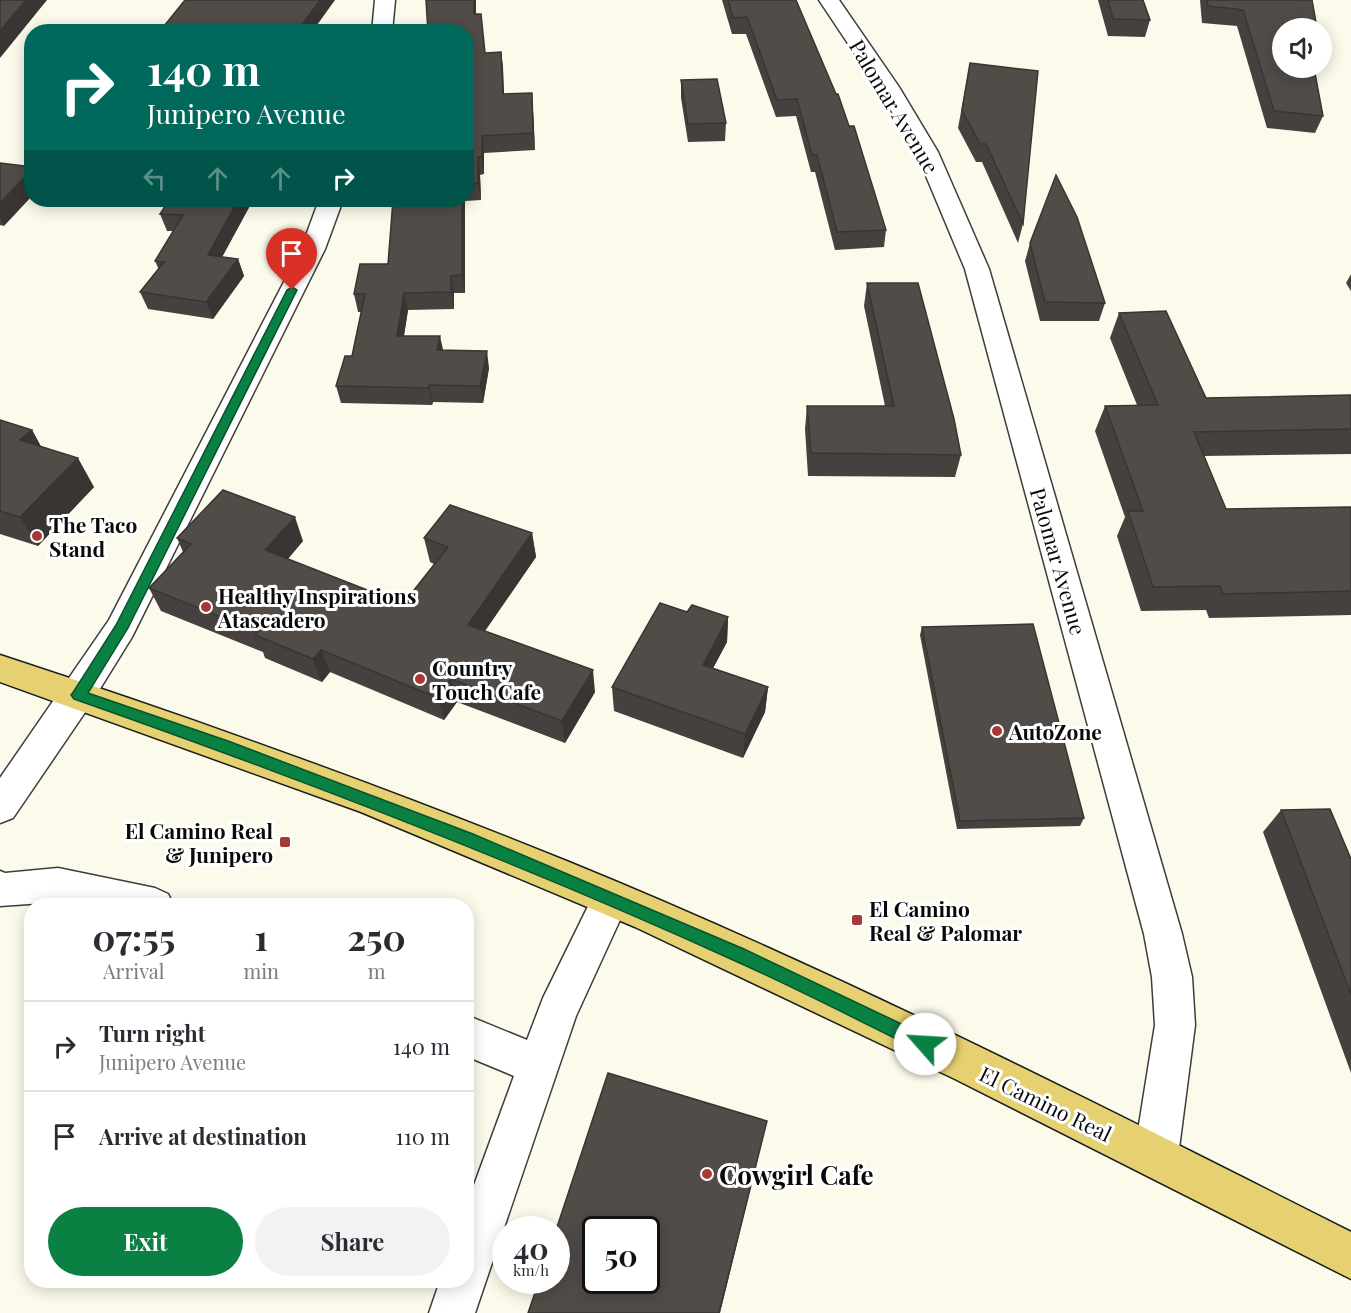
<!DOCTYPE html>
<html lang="en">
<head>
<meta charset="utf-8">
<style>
  :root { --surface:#fff; --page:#f2f2f3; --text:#2b2b33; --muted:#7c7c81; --line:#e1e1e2; --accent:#0b8043 }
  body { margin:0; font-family:"Playfair Display",serif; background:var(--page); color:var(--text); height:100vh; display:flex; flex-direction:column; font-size:22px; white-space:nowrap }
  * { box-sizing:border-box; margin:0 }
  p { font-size:20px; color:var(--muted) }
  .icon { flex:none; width:33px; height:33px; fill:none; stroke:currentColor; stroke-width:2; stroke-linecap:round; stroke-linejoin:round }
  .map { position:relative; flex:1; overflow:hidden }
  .side { position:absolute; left:24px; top:898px; width:450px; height:390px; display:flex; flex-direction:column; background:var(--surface); border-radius:24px; box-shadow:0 3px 15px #0003 }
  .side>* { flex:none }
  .hud { position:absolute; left:24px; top:24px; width:450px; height:183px; border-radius:24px; box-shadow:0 3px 15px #0003; background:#00695c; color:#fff; overflow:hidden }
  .controls { position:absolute; left:1272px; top:18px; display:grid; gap:12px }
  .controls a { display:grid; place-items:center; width:60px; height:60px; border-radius:50%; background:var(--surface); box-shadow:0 3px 15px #0003; font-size:30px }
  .speed { position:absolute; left:492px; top:1216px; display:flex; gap:12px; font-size:30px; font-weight:700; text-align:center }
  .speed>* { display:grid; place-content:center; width:78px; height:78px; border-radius:50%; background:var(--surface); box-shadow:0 3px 15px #0003; line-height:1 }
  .speed small { font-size:15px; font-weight:400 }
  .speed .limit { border:3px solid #111; border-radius:9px; background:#fff; color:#111 }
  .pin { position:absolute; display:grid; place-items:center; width:51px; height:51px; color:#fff; margin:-62px -26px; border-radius:50% 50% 50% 0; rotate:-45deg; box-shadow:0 0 6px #0007 }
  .pin .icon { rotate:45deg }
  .me { position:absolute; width:66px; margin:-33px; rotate:296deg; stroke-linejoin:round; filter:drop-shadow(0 0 4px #0008) }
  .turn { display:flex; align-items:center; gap:21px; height:126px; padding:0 24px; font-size:27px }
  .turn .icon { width:78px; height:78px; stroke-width:2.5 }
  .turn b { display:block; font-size:42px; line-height:51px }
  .lanes { display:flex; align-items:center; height:57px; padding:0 24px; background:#0003; justify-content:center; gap:30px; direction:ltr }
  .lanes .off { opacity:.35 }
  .eta { display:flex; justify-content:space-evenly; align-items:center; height:102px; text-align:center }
  .eta b { font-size:36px; font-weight:700; line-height:42px }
  .cta { display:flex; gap:12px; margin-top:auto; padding:12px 24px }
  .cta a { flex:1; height:69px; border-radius:36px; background:var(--accent); color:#fff; font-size:24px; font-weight:700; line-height:69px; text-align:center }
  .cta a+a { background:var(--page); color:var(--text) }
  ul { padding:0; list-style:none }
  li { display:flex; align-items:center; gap:18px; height:90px; padding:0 24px; border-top:2px solid var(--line) }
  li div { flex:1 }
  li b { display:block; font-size:22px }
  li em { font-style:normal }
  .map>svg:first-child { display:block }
</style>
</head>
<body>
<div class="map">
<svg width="1351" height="1313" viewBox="0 0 1351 1313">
  <rect width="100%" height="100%" fill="#fcfaea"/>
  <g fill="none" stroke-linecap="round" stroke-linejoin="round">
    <g stroke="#3d3d3d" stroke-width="3">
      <path id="minor" d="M375,0H395L392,32H372Z
        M819,0H839L899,87L938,152L989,269L1182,934L1192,977L1195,1025L1178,1156L1171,1171L1156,1178L1141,1171L1134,1156L1155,1025L1152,977L1144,934L965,269L916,152L877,87Z
        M319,200H343L325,249L132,637L90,705L13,818L0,823V778L109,620L301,249Z
        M58,868L155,888L168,894L174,906H75L58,902L0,906V871L5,873Z
        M611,881L624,886L630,898L576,1016L475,1313H429L440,1281H466V1207L514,1076L466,1056V1015L527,1040L543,998L598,886Z"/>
    </g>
    <g stroke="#1b1b1b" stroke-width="3">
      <path id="major" d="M0,655C192,718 382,786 569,862C836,971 1094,1102 1351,1232V1279L955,1079L635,927L361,812L0,682Z"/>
    </g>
    <use href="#minor" fill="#fff" fill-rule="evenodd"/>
    <use href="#major" fill="#e5d171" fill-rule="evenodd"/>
  </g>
  <path fill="#46413e" d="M722,0H796L886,230L884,247L835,250L815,172H811L796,116L776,117L746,34H732Z
    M1098,0H1143L1150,20L1145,37L1108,36Z
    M1200,0H1312L1282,28L1323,116L1315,133L1267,128L1237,26L1202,23Z
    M476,14H481L485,53L501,52L503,68L504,94L533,110L535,150L484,153V174L480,175L481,200L465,201V293H454V309L408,310L404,336L489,368L483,403L433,402L432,405L341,403L336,386L352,356L361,312H358L354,294L388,264L393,200H466V32Z
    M164,26L312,32H165Z
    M970,63L1023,224L1018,243L982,162H976L958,128Z
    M681,80L726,123L725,141L688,142L681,98Z
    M0,163L4,226L0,225Z
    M169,200H253L222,257L238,259L244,276L213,319L148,309L140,292L159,270L155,261L173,231H167L160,214Z
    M1030,243L1105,303L1099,321H1040L1025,261Z
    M1351,274V291L1346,283Z
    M867,283L961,455L955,477L808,476L805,429L807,406H885L864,306Z
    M1119,313L1206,398L1351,395V454L1204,456L1226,509L1351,507V615L1209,618L1206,610L1141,611L1117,536L1125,517L1095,431L1105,406L1137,405L1110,338Z
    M0,420L32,430L41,447L94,487L38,546L0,534Z
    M532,533L536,557L485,631L595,692L565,743L457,702L444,720L330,672L322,682L265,658L263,652L161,611L149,588L183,552L177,538L303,541L288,559L403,604L434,564L430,562L424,538Z
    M687,612L728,617L727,642L713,668L768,687L765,712L743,758L614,711L612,687Z
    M922,627L1084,818L1080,826L957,829L920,635Z
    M1281,810L1351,859V1073L1263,832Z"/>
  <path fill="#393532" d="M26,0H47L0,58V31Z
    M320,0H335L312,32H297Z
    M474,0H476V31L474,14Z
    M501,52L503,68L504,111L503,94Z
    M532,93L533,110L535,150L533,133Z
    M482,136L484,153V174L482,157Z
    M478,157L480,175L481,200L478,183Z
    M32,169V196L4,226L0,217V203Z
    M238,200H253L214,272L208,255Z
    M462,200H465V293L462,275Z
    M238,259L244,276L213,319L206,302Z
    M451,276L454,293V309L451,292Z
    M404,293L408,310L401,353L397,336Z
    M440,336L444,354L437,350Z
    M487,351L489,368L483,403L480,386Z
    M429,385L433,402L432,405L429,388Z
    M32,430L48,459L20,440Z
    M78,458L94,487L38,546L20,517Z
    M295,517L303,541L275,573L265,550Z
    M532,533L536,557L473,648L468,625Z
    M728,617L727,642L702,689L703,665Z
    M321,650L330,672L322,682L313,659Z
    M593,670L595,692L565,743L562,721Z
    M451,679L457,702L444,720L438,698Z
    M768,687L765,712L743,758L745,734Z
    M767,1121L720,1313H719Z"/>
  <path fill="#514c48" stroke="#393532" stroke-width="1.5" fill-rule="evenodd" d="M0,0H26L0,31Z
    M185,0H320L297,32H249L164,26Z
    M426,0H474V14H481L485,53L501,52L503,94L532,93L533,133L482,136V157H478V183L466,184V32H428Z
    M728,0H796L836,94H838L849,126H854L886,230L837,232L817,155H812L797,99L777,100L747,17L733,18Z
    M1108,0H1143L1150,20L1113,19Z
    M1207,0H1312L1317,28H1282V68H1314L1323,116L1274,111L1243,10L1208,6Z
    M970,63L1038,71L1023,224L986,144H980L962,110Z
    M717,79L726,123L688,124L681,80Z
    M0,163L32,167V169L0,203Z
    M1056,175L1077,217L1105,303L1045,302L1030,243Z
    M169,200H238L208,255L238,259L206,302L140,292L164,262L155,261L183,215L160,214Z
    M393,200H462V275L451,276V292L404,293L397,336H440L437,350L487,351L480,386L429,385V388L336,386L345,356H352L365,294H354L360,264H388Z
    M867,283H918L954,419L961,455L811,453L807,406H894Z
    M1166,311L1206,398L1351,395V429L1194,432L1226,509L1351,507V591L1223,594L1220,586L1153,587L1128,511H1143L1105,406L1158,405L1119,313Z
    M0,420L32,430L20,440L78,458L20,517L0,511Z
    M223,490L295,517L265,550L403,604L448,547L424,538L450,505L532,533L468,625L593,670L562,721L451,679L438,698L321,650L313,659L255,635L258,632L149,588L191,544L177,538Z
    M660,603L687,612L692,605L728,617L703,665L768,687L745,734L612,687Z
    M1033,624L1084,818L960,821L922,627Z
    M1330,809L1351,859V994L1281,810Z
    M608,1073L767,1121L719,1313H528L539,1281H556V1230ZM596,1230H646V1281H596Z"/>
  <path fill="#0b8043" stroke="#07532c" stroke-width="1.5" d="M292,287L297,290L128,628L88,693L228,741L473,834L744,949L931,1038L934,1044L931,1050L925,1053L919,1050C857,1020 796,988 733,960C518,862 296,777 74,699L71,695L74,691L116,625L287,290Z"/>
  <g fill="#a63936" stroke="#fff" stroke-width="2">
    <circle cx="37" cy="536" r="6"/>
    <circle cx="206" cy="607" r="6"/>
    <circle cx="420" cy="679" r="6"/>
    <circle cx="997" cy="731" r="6"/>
    <rect x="279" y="836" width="12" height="12" rx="3"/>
    <rect x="851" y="914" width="12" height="12" rx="3"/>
    <circle cx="707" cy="1174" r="6"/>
  </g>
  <g text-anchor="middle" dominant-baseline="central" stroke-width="6" stroke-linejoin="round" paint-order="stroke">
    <g font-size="21" fill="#0a0a0a" stroke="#fff">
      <text transform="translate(895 106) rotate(59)">Palomar Avenue</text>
      <text transform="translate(1059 561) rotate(74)">Palomar Avenue</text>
      <text transform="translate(1046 1103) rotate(26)">El Camino Real</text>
    </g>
    <g font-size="21" font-weight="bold" fill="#0a0a0a" stroke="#fff" text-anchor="start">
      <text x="49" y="524">The Taco<tspan x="49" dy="24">Stand</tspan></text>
      <text x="218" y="595">Healthy Inspirations<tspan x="218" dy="24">Atascadero</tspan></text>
      <text x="432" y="667">Country<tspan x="432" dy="24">Touch Cafe</tspan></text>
      <text x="1009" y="731">AutoZone</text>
      <text x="273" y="830" text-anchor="end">El Camino Real<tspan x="273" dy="24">&amp; Junipero</tspan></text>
      <text x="869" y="908">El Camino<tspan x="869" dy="24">Real &amp; Palomar</tspan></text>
    </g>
    <g font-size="26" font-weight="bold" fill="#0a0a0a" stroke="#fff" text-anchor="start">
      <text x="719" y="1174">Cowgirl Cafe</text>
    </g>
  </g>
</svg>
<div class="controls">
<a><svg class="icon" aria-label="sound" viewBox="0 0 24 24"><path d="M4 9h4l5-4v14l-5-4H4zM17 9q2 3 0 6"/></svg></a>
</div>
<div class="speed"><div>40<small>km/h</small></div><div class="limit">50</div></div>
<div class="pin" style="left:292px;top:290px;background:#d93025"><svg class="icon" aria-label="arrive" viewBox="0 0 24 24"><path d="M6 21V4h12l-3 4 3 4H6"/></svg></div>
<svg class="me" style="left:925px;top:1044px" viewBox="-20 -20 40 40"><circle r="19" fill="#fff"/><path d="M0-13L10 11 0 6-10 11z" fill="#0b8043"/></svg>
<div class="hud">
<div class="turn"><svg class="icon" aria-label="right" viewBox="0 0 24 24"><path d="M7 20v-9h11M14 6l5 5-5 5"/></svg><div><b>140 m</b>Junipero Avenue</div></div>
<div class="lanes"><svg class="icon off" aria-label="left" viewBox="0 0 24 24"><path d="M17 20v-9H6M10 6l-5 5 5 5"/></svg><svg class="icon off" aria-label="ahead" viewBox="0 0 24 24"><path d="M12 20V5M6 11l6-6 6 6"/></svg><svg class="icon off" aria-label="ahead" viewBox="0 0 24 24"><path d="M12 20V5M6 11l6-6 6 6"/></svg><svg class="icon" aria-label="right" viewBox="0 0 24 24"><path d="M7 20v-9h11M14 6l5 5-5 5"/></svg></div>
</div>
<section class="side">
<div class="eta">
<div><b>07:55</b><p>Arrival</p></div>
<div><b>1</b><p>min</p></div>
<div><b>250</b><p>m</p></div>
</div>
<ul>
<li><svg class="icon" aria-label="right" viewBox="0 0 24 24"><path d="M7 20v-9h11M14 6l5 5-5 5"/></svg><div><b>Turn right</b><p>Junipero Avenue</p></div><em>140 m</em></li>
<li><svg class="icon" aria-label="arrive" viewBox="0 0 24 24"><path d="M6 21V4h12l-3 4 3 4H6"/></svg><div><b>Arrive at destination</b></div><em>110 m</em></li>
</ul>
<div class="cta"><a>Exit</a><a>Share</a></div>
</section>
</div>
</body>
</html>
